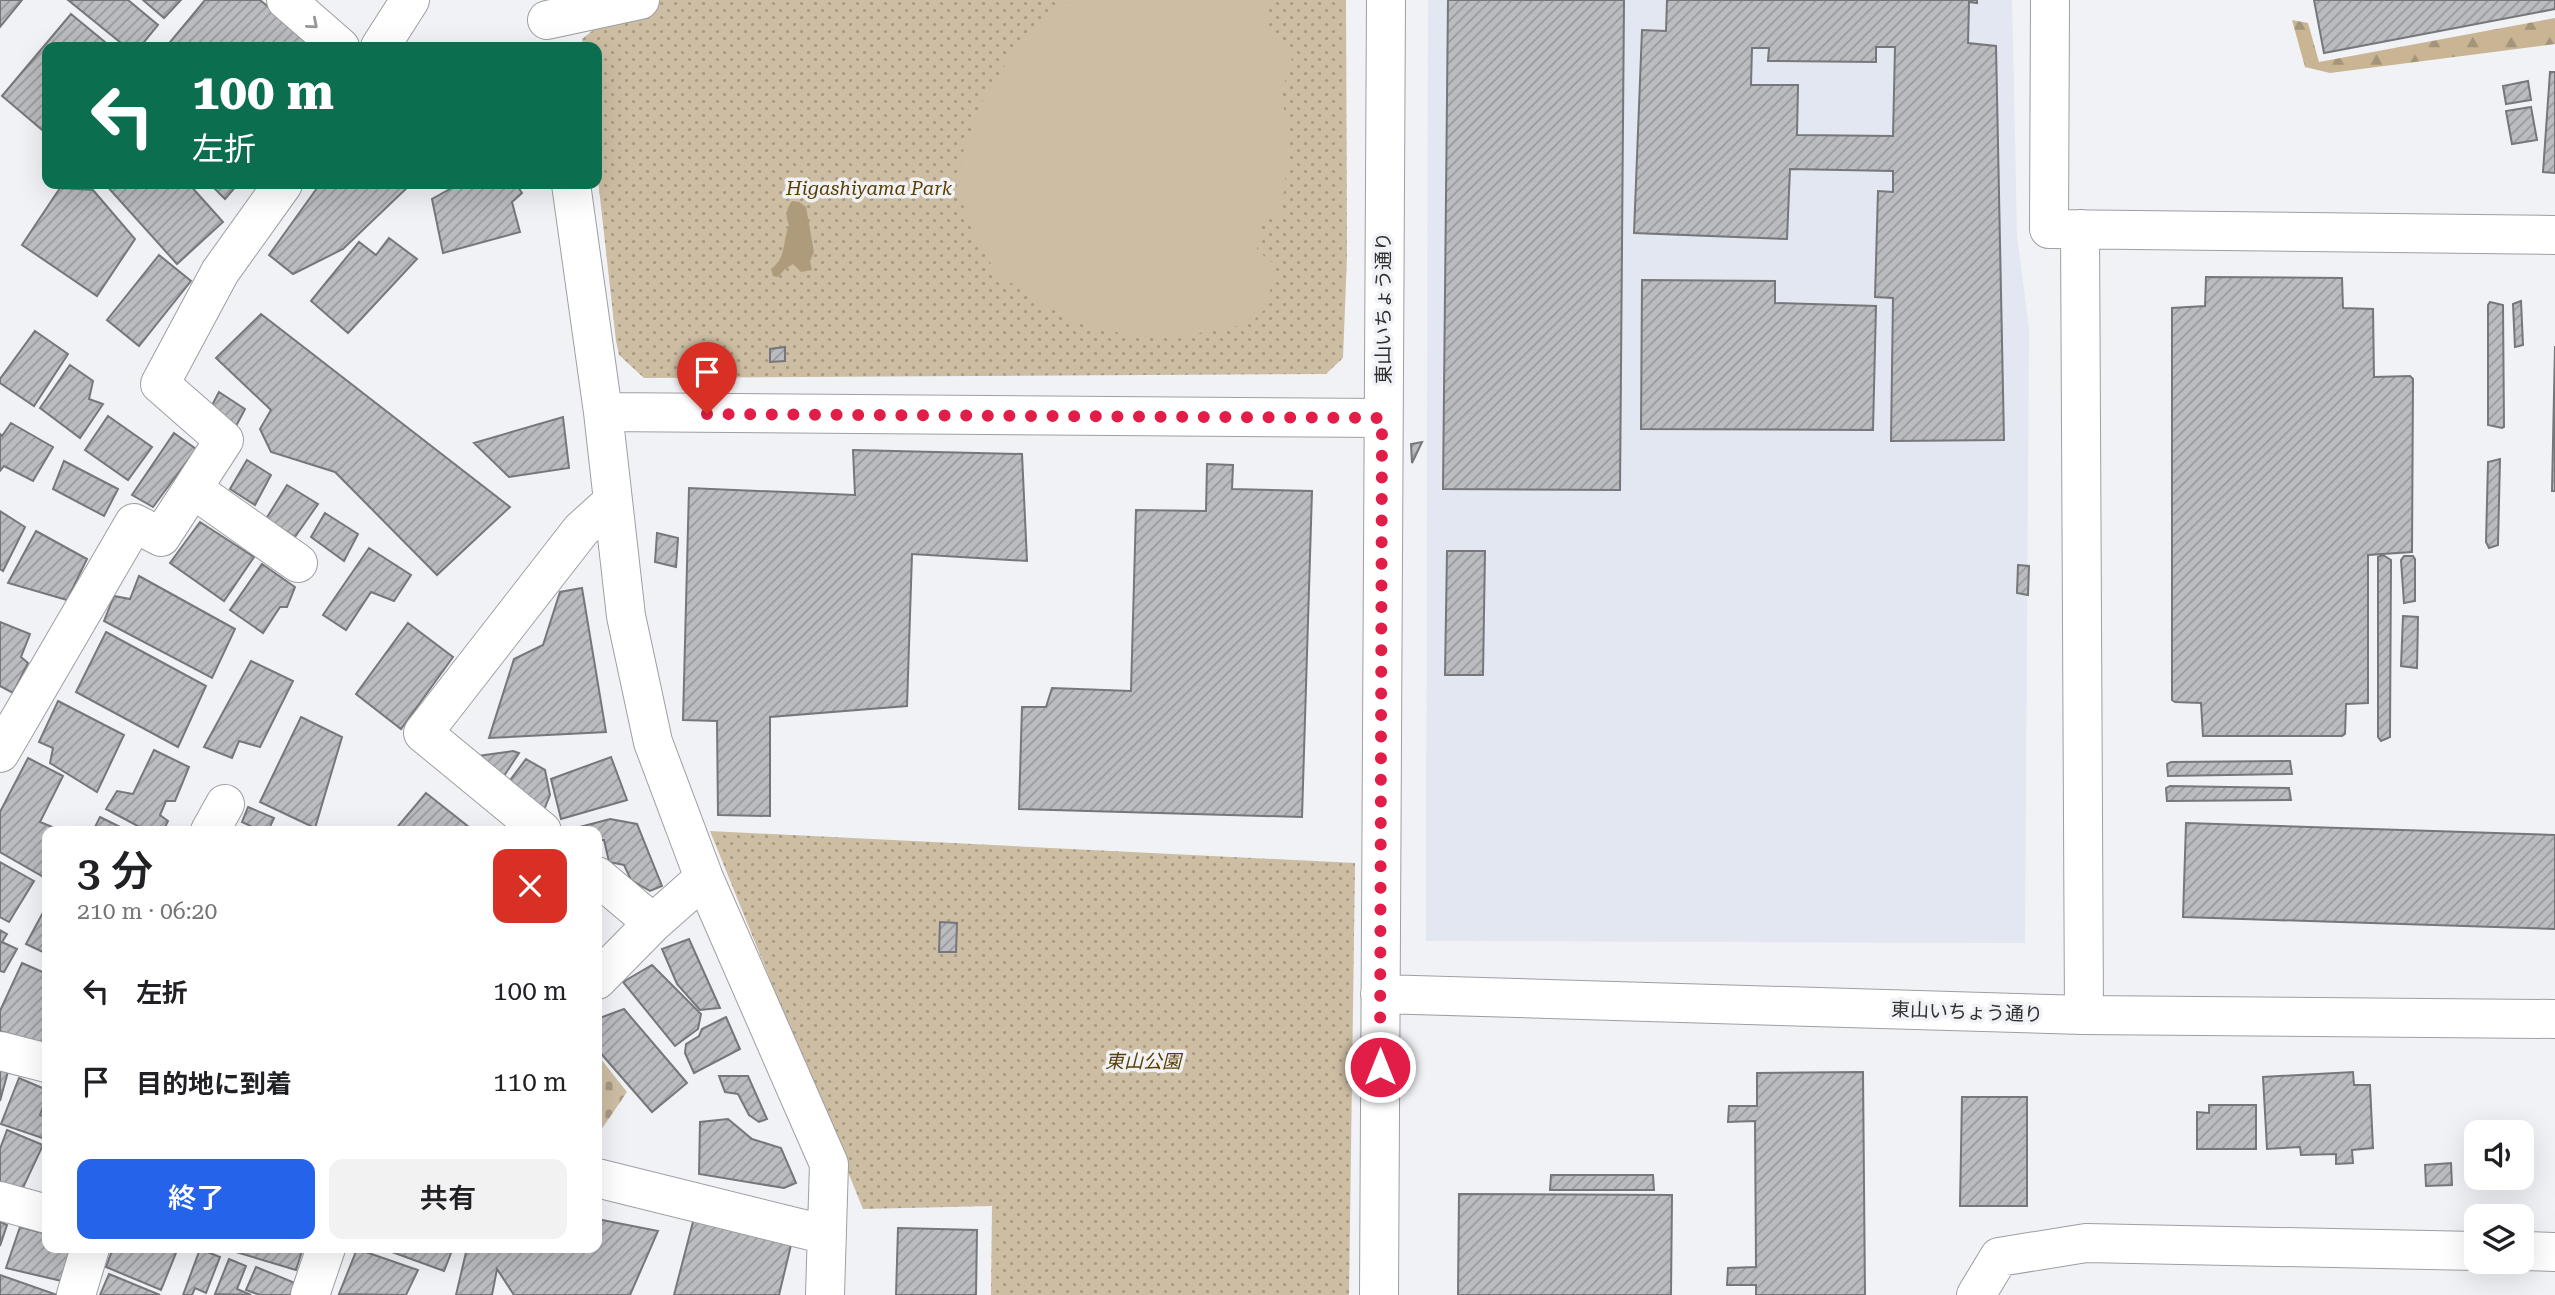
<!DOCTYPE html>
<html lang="ja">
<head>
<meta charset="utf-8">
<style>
  :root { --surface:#fff; --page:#f2f2f2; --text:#202124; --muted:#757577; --accent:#2563eb }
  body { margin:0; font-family:"Roboto Serif","Noto Sans JP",serif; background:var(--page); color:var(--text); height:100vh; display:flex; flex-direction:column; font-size:26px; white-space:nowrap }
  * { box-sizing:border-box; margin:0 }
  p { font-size:23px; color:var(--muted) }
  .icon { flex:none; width:38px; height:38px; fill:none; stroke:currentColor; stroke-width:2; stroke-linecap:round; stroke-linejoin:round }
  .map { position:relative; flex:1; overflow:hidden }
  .panel { position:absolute; left:42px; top:826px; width:560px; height:427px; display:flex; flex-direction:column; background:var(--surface); border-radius:14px; box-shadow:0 7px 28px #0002 }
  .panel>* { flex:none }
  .hud { position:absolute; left:42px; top:42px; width:560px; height:147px; border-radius:14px; box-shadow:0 7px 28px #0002; background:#0b6e4f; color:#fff; overflow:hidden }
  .tools { position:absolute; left:2464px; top:1120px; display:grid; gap:14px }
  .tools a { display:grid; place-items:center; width:70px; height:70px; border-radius:14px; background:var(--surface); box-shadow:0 7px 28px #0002; font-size:35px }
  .pin { position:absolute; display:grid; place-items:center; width:60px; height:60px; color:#fff; margin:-72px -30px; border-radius:50% 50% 50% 0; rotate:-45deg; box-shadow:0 0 7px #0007 }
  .pin .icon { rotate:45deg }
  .me { position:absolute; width:77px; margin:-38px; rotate:0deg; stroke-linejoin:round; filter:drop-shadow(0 0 5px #0008) }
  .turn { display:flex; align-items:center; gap:24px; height:147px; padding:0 35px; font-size:32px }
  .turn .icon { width:91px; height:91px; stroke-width:2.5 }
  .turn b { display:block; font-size:49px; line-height:60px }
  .round { display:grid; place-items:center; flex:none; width:74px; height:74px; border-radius:14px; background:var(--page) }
  .overview { display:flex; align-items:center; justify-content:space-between; height:119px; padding:0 35px }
  h1 { font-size:42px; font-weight:600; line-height:52px }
  .cta { display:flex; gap:14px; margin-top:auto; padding:14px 35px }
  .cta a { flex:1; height:80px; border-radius:14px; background:var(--accent); color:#fff; font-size:28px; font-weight:600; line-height:80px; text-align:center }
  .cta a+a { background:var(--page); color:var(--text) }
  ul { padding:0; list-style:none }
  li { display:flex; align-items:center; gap:21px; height:91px; padding:0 35px }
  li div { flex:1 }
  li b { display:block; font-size:26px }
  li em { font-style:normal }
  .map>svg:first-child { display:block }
</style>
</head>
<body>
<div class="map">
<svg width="2555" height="1295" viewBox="0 0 2555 1295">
  <defs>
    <pattern id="forest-firs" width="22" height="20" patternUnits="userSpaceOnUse" patternTransform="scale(1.75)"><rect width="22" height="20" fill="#c9b594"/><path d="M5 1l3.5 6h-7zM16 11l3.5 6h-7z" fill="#a49479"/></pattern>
    <pattern id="cemetery-stones" width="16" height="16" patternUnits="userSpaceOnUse" patternTransform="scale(1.75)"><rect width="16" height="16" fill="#cdbda3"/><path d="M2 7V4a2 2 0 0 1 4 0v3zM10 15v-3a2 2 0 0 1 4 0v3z" fill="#a79a85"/></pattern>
    <pattern id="park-dots" width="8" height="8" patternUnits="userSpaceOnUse" patternTransform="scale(1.75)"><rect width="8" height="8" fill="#cdbda3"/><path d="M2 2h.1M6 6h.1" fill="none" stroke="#a79a85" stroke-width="1.8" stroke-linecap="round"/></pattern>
    <pattern id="building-hatch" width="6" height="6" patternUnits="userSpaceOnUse" patternTransform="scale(1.75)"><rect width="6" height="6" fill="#babcc0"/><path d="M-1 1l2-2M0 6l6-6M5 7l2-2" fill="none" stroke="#98999d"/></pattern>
  </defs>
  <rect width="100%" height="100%" fill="#f1f2f6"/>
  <path fill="#e2e7f2" d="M1428,0H2012L2017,235L2029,328L2025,943L1426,941Z"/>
  <path fill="url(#forest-firs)" d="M2555,18V44L2330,73L2305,67L2292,20L2308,23L2319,62Z"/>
  <path fill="url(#cemetery-stones)" d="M597,1054L627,1092L597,1136Z"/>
  <path fill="url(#park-dots)" d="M610,0H1346L1347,256L1343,358L1326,374H1319L644,378L619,355L616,341L597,171V47H583L582,39L612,15Z
    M710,831L1355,863L1349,1295H991L992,1206L863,1209Z"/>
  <path fill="#cdbda3" d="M1070,0H1277C1266,7 1263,24 1271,34C1275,39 1281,39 1285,43C1299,56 1288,78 1280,89C1292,136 1287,167 1281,214C1260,223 1257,227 1257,250L1275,265L1267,307L1255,319L1234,327L1176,337L1139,336L1103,330L1068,318L1034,299L997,273L974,237L959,193L962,155L979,107L1007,61L1034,29Z"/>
  <path fill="#ae9b7b" d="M792,201L799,202L806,207L814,252L810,261L812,270L801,272L793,264L785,269L778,277L773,276L771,269C787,257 782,243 789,225C785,216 786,209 792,201Z"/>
  <path fill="url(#building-hatch)" stroke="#75777a" stroke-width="2" fill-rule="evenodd" d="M0,0H22L0,27Z
    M68,0H128L158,25L140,47H126Z
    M143,0H181L164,18Z
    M205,0H260L316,47H166Z
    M1448,0H1624L1620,490L1443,489Z
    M1667,0H1977V3L1969,2L1968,43L1996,46L2004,440L1891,441L1893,298L1875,297L1878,191L1893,192V171L1790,169L1787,239L1634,233L1642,30L1666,31ZM1876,47H1895L1893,136L1797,135L1798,85H1751L1752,48H1769L1768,61L1876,62Z
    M2314,0H2555V9L2324,53Z
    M71,14L111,47H47V134L2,96Z
    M2550,72H2555V173L2543,172Z
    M2528,81L2531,100L2506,104L2503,86Z
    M2531,107L2537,140L2512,144L2506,111Z
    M105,184H189L223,222L177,264Z
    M210,184H238L225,199Z
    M320,184H411L343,249L293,274L269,255Z
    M459,184H516L522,193L512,202L520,232L443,253L432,199Z
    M60,188L93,190L135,239L97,296L22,245Z
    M389,238L417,259L348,333L311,301L359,242L376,255Z
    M159,255L191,281L139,346L107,320Z
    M2206,277L2342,278L2343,308L2373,309L2374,377L2410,376L2413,379L2412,552L2368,555V703L2346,704L2345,734L2342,736H2203L2201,703L2175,702L2172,700V308L2205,306Z
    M1642,280L1775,281V303L1876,306L1873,430L1641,429Z
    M2521,301L2523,345L2515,347L2513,304Z
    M2490,302L2503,305L2504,427L2502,428L2488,425V305Z
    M261,314L510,507L437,575L335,472L271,452L260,429L271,410L216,358Z
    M35,331L68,354L34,406L0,383V379Z
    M2555,346V491H2552Z
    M785,347V361L770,362V349Z
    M70,365L93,381L89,399L103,404L80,438L40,408Z
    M219,392L245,409L235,428L209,411Z
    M108,416L152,447L128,480L85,450Z
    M563,417L569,468L509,477L474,443Z
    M11,423L53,447L33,481L4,466L0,471V434L2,436Z
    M174,433L196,449L153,507L132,495Z
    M1422,442L1412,463L1411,444Z
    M853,450L1022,454L1027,561L912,554L907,706L770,717V816L718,815L717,721L683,720L689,488L855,495Z
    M2500,459L2498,545L2489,548L2486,542L2488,462Z
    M247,460L271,475L255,505L230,489Z
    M64,461L118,489L104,516L53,489Z
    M1207,464L1233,465L1232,489L1312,491L1302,817L1019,809L1022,707H1046L1052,688L1131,691L1136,510L1206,511Z
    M287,485L318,504L295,537L266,519Z
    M0,511L25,527L3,571L0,569Z
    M325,513L358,534L344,561L311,537Z
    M200,522L254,557L224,601L170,563Z
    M36,531L87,559L67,600L8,583Z
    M657,533L678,538L676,567L655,562Z
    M369,548L411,575L394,601L371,592L346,630L323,615Z
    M1447,551H1485L1483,675H1445Z
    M2383,555L2391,560L2390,737L2381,741L2378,737V557Z
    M2404,556H2413L2415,559V601L2404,603L2401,560Z
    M262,564L295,587L287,607H280L263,633L230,610Z
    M2018,565L2029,566L2028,595L2017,593Z
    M139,576L235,629L212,678L104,621L114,596L130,599Z
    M582,588L606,732L489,738L514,659L543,645L560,592Z
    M2403,616L2418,617L2417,668L2401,666Z
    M0,622L30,634L21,657L28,663L13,693L0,686Z
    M408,623L453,657L401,729L356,694Z
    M106,632L206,686L178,747L76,692Z
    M251,661L293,681L260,747L239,741L232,758L204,747Z
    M58,701L124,735L97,792L50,763L53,748L39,742Z
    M301,717L342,737L315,828L260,802Z
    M154,750L189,767L175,801H166L160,815L168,821L163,831H147L106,809L117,791L133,794Z
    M513,751L519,753L502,779L471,757Z
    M611,757L627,800L561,819L551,779Z
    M28,758L63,776L40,822L62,831H47V879L0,852V812Z
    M526,759L545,770L550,795L542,815L505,787Z
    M2290,761L2292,774L2168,776L2167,764L2171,762Z
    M2170,786L2289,788L2291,800L2167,801L2166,788Z
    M426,793L474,831H394Z
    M248,807L274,818L268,831H261L242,822Z
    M100,817L128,831H93Z
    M610,819L637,824L662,886L650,891L631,880L624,865L609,862L604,840H597V831H582L580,827Z
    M2186,823L2555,835V929L2183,917Z
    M0,862L34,881L9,922L0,917Z
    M47,905V954L26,944Z
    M940,922L957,923L956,952H939Z
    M0,930L7,934L2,942L17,949L4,972L0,971Z
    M689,939L720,1008L700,1010L677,984L662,949Z
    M22,963L47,974V1046L0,1031V1011Z
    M652,965L701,1014L698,1029L675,1046L623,982Z
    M624,1009L687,1083L652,1112L597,1049V1019Z
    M726,1017L740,1049L694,1073L685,1053L686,1044L699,1036L702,1029Z
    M0,1066L9,1068L0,1101Z
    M1863,1072L1865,1295H1756V1285H1727L1728,1268L1756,1267L1755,1121L1728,1122L1729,1106H1757V1073Z
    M2353,1072L2354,1085H2370L2373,1148L2352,1150L2353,1163L2336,1164V1154L2301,1155L2300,1147L2267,1149L2263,1077Z
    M719,1076H748L767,1119L759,1122L749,1115L738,1094L725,1092Z
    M19,1078L47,1090V1096L40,1115L47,1118L45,1139L1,1124Z
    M1962,1097H2027V1206H1960Z
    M2209,1105H2256V1149H2197V1112L2209,1113Z
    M728,1119L752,1139L781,1148L796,1183L784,1188L699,1174L700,1122Z
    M7,1130L43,1145L21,1192L0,1183V1149Z
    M2451,1163L2452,1185L2426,1186L2425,1165Z
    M1551,1175H1653L1654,1190H1550Z
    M1459,1194L1672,1195L1671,1295H1458Z
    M694,1218L791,1245L779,1295H674Z
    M597,1219L658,1231L630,1295H514L497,1269L492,1295H456L467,1248H597Z
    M0,1222L7,1225L0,1246Z
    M20,1227L47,1234V1248H77L66,1282L6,1268Z
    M898,1228L977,1230L976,1295H896Z
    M113,1248H178L161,1290L106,1267Z
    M230,1248H303L296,1270L229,1250Z
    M381,1248H453L444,1271Z
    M200,1249L220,1257L206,1293L195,1288L192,1295H183Z
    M357,1249L418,1270L406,1295L339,1294Z
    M229,1259L246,1266L237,1289L251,1295L215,1294Z
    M256,1267L295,1283L290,1295H260L246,1290Z
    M109,1274L160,1295H100Z
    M0,1275L57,1295H0Z"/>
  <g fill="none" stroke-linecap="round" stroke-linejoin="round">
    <g stroke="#9d9fa2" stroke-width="40">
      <path id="minor" d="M286,0L340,47
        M2050,0L2049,229L2555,235
        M547,20L640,0
        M380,47L410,0
        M571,184L603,412L626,616L653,742L704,878L829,1164L825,1295
        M2080,229L2084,1015
        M603,412L1383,418
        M193,489L298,563
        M0,753L134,523L161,537L224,440L160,384L220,272L283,184
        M210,831L225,804
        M542,831L423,733L581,530L612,502
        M597,876L653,923
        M597,980L653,923L704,878
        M1380,994L2084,1015L2555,1019
        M0,1051L47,1063
        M597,1178L827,1235
        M0,1201L47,1214
        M2522,1251L2555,1252
        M76,1295L90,1248
        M310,1295L326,1248
        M1379,1295L1386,0
        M1976,1295L1999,1257L2086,1243L2476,1251"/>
    </g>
    <use href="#minor" stroke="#fff" stroke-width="38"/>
  </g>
  <defs><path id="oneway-chevron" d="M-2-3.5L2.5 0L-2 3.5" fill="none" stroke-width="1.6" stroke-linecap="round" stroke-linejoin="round" transform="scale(1.75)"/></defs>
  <use stroke="#979798" href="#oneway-chevron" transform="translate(313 24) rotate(41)"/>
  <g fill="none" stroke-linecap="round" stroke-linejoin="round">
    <path stroke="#e11d48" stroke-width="12" stroke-dasharray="0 21.6" d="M707,414L1382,418L1380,1067"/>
  </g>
  <g text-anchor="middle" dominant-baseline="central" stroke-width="7" stroke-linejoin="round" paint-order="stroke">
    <g font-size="19" font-style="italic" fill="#593e00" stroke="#f1f2f6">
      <text x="869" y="188">Higashiyama Park</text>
      <text x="1143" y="1061">東山公園</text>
    </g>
    <g font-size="19" fill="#2f2f31" stroke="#f1f2f6">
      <text transform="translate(1383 308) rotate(-90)">東山いちょう通り</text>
      <text transform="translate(1967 1012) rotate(2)">東山いちょう通り</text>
    </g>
  </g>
</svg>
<div class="tools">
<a><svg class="icon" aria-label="sound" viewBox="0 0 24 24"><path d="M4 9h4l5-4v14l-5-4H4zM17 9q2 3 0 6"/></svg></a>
<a><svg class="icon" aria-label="layers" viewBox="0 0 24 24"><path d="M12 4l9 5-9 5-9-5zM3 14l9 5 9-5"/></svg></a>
</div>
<div class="pin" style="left:707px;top:414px;background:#d93025"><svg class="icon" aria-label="arrive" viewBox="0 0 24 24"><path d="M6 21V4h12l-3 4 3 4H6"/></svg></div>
<svg class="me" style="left:1380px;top:1067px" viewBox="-20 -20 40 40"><circle r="17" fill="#e11d48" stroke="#fff" stroke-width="3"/><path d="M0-11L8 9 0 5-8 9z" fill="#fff"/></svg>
<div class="hud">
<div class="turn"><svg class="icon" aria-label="left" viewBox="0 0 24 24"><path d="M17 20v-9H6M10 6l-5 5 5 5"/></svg><div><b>100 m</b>左折</div></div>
</div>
<section class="panel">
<div class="overview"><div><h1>3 分</h1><p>210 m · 06:20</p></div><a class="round" style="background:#d93025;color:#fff"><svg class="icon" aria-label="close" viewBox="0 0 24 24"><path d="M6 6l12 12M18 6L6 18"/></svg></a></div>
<ul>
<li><svg class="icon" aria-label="left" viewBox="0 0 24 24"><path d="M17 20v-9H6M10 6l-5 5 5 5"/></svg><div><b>左折</b></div><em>100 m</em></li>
<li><svg class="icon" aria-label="arrive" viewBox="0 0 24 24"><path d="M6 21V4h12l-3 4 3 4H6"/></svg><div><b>目的地に到着</b></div><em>110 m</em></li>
</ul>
<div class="cta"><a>終了</a><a>共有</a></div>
</section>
</div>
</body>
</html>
